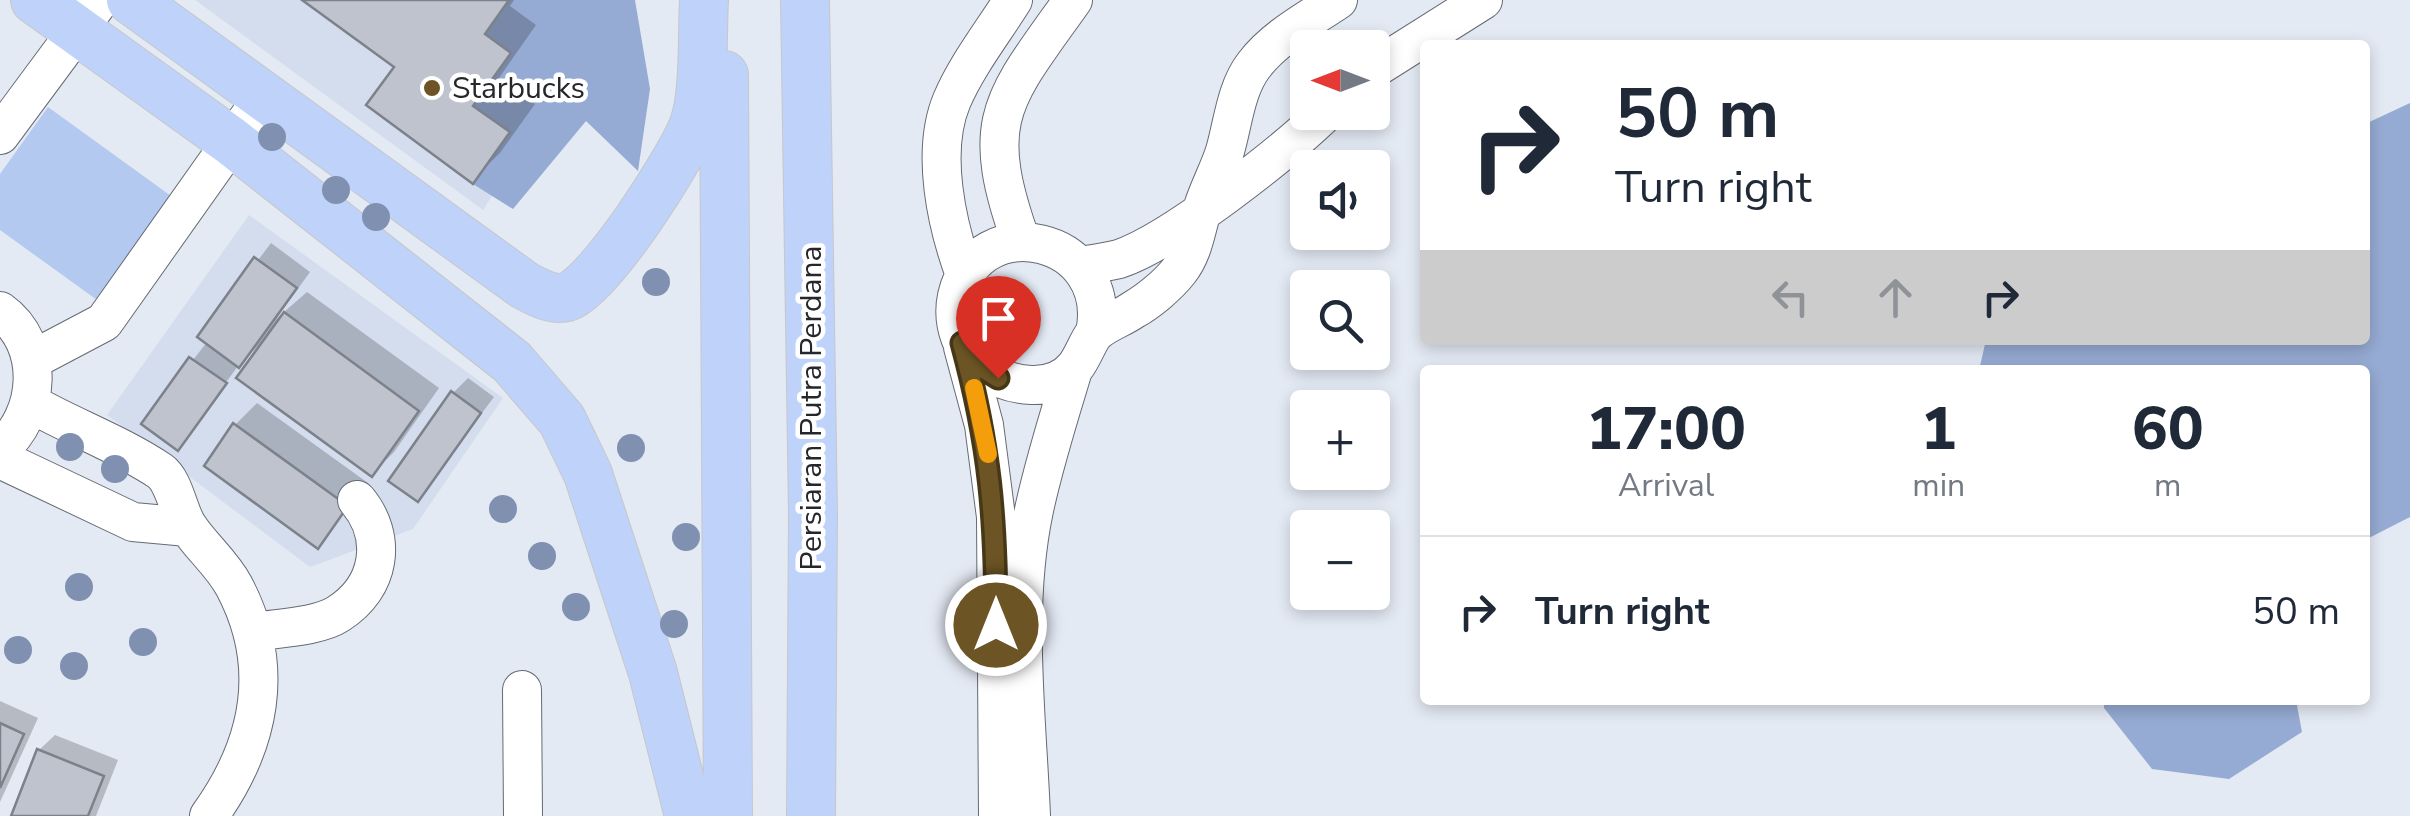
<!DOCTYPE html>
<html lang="en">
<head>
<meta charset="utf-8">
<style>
  :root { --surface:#fff; --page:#f6f6f7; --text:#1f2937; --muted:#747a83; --line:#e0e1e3 }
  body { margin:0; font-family:"Nunito Sans",sans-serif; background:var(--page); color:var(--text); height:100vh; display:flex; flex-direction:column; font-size:38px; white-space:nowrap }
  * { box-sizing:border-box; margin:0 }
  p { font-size:32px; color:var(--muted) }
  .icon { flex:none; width:55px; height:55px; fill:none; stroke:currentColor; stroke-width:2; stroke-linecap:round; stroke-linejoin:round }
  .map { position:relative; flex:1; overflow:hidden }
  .details { position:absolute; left:1420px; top:365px; width:950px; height:340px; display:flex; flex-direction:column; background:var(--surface); border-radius:10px; box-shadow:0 5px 15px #0003 }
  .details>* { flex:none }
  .banner { position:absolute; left:1420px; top:40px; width:950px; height:305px; border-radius:10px; box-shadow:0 5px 15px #0003; background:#fff; color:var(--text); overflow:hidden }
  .needle { width:65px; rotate:270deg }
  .fabs { position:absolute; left:1290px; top:30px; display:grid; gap:20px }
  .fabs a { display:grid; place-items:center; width:100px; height:100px; border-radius:10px; background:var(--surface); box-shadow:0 5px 15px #0003; font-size:50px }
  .pin { position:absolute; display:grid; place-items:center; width:85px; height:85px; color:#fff; margin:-102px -42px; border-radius:50% 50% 50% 0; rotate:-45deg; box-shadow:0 0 10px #0007 }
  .pin .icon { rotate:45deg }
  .me { position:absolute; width:110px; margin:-55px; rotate:0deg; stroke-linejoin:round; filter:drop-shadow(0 0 8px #0008) }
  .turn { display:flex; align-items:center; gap:35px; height:210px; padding:0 30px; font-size:45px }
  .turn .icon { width:130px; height:130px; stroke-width:2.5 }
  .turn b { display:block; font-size:70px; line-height:85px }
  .lanes { display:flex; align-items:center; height:95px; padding:0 30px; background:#0003; justify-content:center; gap:50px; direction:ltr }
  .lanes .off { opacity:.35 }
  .eta { display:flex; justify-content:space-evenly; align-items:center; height:170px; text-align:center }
  .eta b { font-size:60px; font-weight:800; line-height:70px }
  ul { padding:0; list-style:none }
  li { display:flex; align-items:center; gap:30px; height:150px; padding:0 30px; border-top:2px solid var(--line) }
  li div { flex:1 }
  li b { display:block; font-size:38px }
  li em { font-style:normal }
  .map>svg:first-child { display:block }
</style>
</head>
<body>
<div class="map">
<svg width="2410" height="816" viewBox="0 0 2410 816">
  <rect width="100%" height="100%" fill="#e4eaf4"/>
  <path fill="#d4ddee" d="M195,0H543L537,125L483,210Z
    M249,215L503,398L413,529L310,567L107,415Z"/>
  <path fill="#b4c9ef" d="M48,107L178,201L104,305L0,230V174Z"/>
  <path fill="#96abd3" d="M509,0H635L650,89L638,171L586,121L513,209L473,184L510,132L473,106L511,54L485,34Z
    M2410,103V517L2365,540V370H1979L1986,340H2365V124Z
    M2104,700H2296L2302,732L2229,779L2152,769L2104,708Z"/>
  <path fill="#0003" d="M306,0H514L510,6L536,25L499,78L535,104L500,153L472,180L397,67Z
    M271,243L310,272L276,319L307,292L439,388L394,452L372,474L262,342L238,366L178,448L144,423L207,342L200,337Z
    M468,378L494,397L417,499L453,393Z
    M257,403L368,483L317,545L235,425Z
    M0,701L38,718L0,802Z
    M55,735L118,760L96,816H13L39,750Z"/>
  <path fill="#bec3cd" stroke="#7c818a" stroke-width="2.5" d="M302,0H509L485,34L511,53L473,106L510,132L473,184L366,105L394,67Z
    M254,257L297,288L239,368L197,337Z
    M284,312L419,411L372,477L236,378Z
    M189,357L227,383L178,451L141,424Z
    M451,391L481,413L418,502L388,481Z
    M233,423L348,506L318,549L204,466Z
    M0,723L24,734L0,788Z
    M37,749L104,776L88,816H11Z"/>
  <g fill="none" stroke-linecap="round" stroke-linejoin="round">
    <g stroke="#656a73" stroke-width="40">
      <path id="minor" d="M1372,70L1483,0
        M0,135L100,0
        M1021,241C977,118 1003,99 1073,0
        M1081,266C1093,264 1107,262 1119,259C1171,242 1285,152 1326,112
        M965,275C947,226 930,152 952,100C967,65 993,32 1013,0
        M0,311C46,344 41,415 0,449
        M1095,333C1115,236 978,206 957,296C951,323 962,355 985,370C1011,387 1053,394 1075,367C1083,357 1087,343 1094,334C1103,324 1122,318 1133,310C1149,301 1168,285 1179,271C1194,252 1196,229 1203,207C1209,188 1219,170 1225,151C1233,123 1236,88 1254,65C1275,37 1310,19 1338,0
        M963,347L984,425L996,517L998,816
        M32,360L104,322L264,96
        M30,403C72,427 120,444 160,471C174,481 178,510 187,525C201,547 221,562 234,586C277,667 260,745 209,816
        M0,459L133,522L188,527
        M253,632C277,628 318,627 338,614C381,587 388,537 357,500
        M522,690L523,816
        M1031,816C1027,717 1013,609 1034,510C1044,463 1059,416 1073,370"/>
    </g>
    <g stroke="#c6c7c8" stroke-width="50">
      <path id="major" d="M35,0L231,141L512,362L562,420L588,474L653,673L689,816
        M131,0L524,285C537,292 552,301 567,297C599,287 682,158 694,124C705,92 702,35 704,0
        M805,0L813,514L811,816
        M724,75L728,816"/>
    </g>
    <use href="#minor" stroke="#fff" stroke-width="38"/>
    <use href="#major" stroke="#bed2fa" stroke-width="48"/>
  </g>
  <g fill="#8090b1">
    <circle cx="272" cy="137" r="14"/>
    <circle cx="336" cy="190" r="14"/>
    <circle cx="376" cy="217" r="14"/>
    <circle cx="656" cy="282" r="14"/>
    <circle cx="70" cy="447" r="14"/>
    <circle cx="631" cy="448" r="14"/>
    <circle cx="115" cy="469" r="14"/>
    <circle cx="503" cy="509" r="14"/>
    <circle cx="686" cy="537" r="14"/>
    <circle cx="542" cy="556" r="14"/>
    <circle cx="79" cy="587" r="14"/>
    <circle cx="576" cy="607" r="14"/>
    <circle cx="674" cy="624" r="14"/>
    <circle cx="143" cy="642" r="14"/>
    <circle cx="18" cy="650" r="14"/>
    <circle cx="74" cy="666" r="14"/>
  </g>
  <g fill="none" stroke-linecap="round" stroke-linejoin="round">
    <g stroke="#463717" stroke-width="25">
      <path id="route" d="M996,625C996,518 990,446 962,343L976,364L998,378"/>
    </g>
    <use href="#route" stroke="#6c5424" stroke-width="18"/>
    <path stroke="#f59e0b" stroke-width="18" d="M974,388L988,454"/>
  </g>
  <circle fill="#6c5424" stroke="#fff" stroke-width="4" cx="432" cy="88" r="10"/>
  <g text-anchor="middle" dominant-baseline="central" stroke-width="9" stroke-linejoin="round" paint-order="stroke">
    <g font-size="30" fill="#25272b" stroke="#fff" text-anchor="start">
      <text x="452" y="88">Starbucks</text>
    </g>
    <g font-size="30" fill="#25272b" stroke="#fff">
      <text transform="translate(811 408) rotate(-90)">Persiaran Putra Perdana</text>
    </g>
  </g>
</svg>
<div class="fabs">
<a><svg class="needle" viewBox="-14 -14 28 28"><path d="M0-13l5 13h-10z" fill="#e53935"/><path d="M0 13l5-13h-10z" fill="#747a83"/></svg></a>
<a><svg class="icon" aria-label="sound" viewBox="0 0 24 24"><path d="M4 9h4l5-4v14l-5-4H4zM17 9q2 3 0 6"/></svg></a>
<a><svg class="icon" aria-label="search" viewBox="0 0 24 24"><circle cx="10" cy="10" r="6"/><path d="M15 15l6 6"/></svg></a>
<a>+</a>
<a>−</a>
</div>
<div class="pin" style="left:998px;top:378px;background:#d93025"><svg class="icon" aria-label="arrive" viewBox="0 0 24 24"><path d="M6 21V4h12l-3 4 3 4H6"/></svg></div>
<svg class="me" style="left:996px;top:625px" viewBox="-20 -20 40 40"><circle r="17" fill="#6c5424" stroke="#fff" stroke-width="3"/><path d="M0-11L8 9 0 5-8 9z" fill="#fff"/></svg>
<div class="banner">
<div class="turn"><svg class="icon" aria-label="right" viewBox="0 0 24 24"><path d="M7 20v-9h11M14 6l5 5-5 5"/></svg><div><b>50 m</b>Turn right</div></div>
<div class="lanes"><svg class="icon off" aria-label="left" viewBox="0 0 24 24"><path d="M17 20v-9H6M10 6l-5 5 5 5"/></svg><svg class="icon off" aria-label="ahead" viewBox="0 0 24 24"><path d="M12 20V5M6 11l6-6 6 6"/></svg><svg class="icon" aria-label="right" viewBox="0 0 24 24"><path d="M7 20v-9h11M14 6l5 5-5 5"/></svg></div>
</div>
<section class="details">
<div class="eta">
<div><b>17:00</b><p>Arrival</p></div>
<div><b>1</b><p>min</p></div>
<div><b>60</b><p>m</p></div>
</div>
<ul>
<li><svg class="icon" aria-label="right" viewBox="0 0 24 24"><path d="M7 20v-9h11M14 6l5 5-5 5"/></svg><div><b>Turn right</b></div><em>50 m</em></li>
</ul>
</section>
</div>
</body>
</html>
